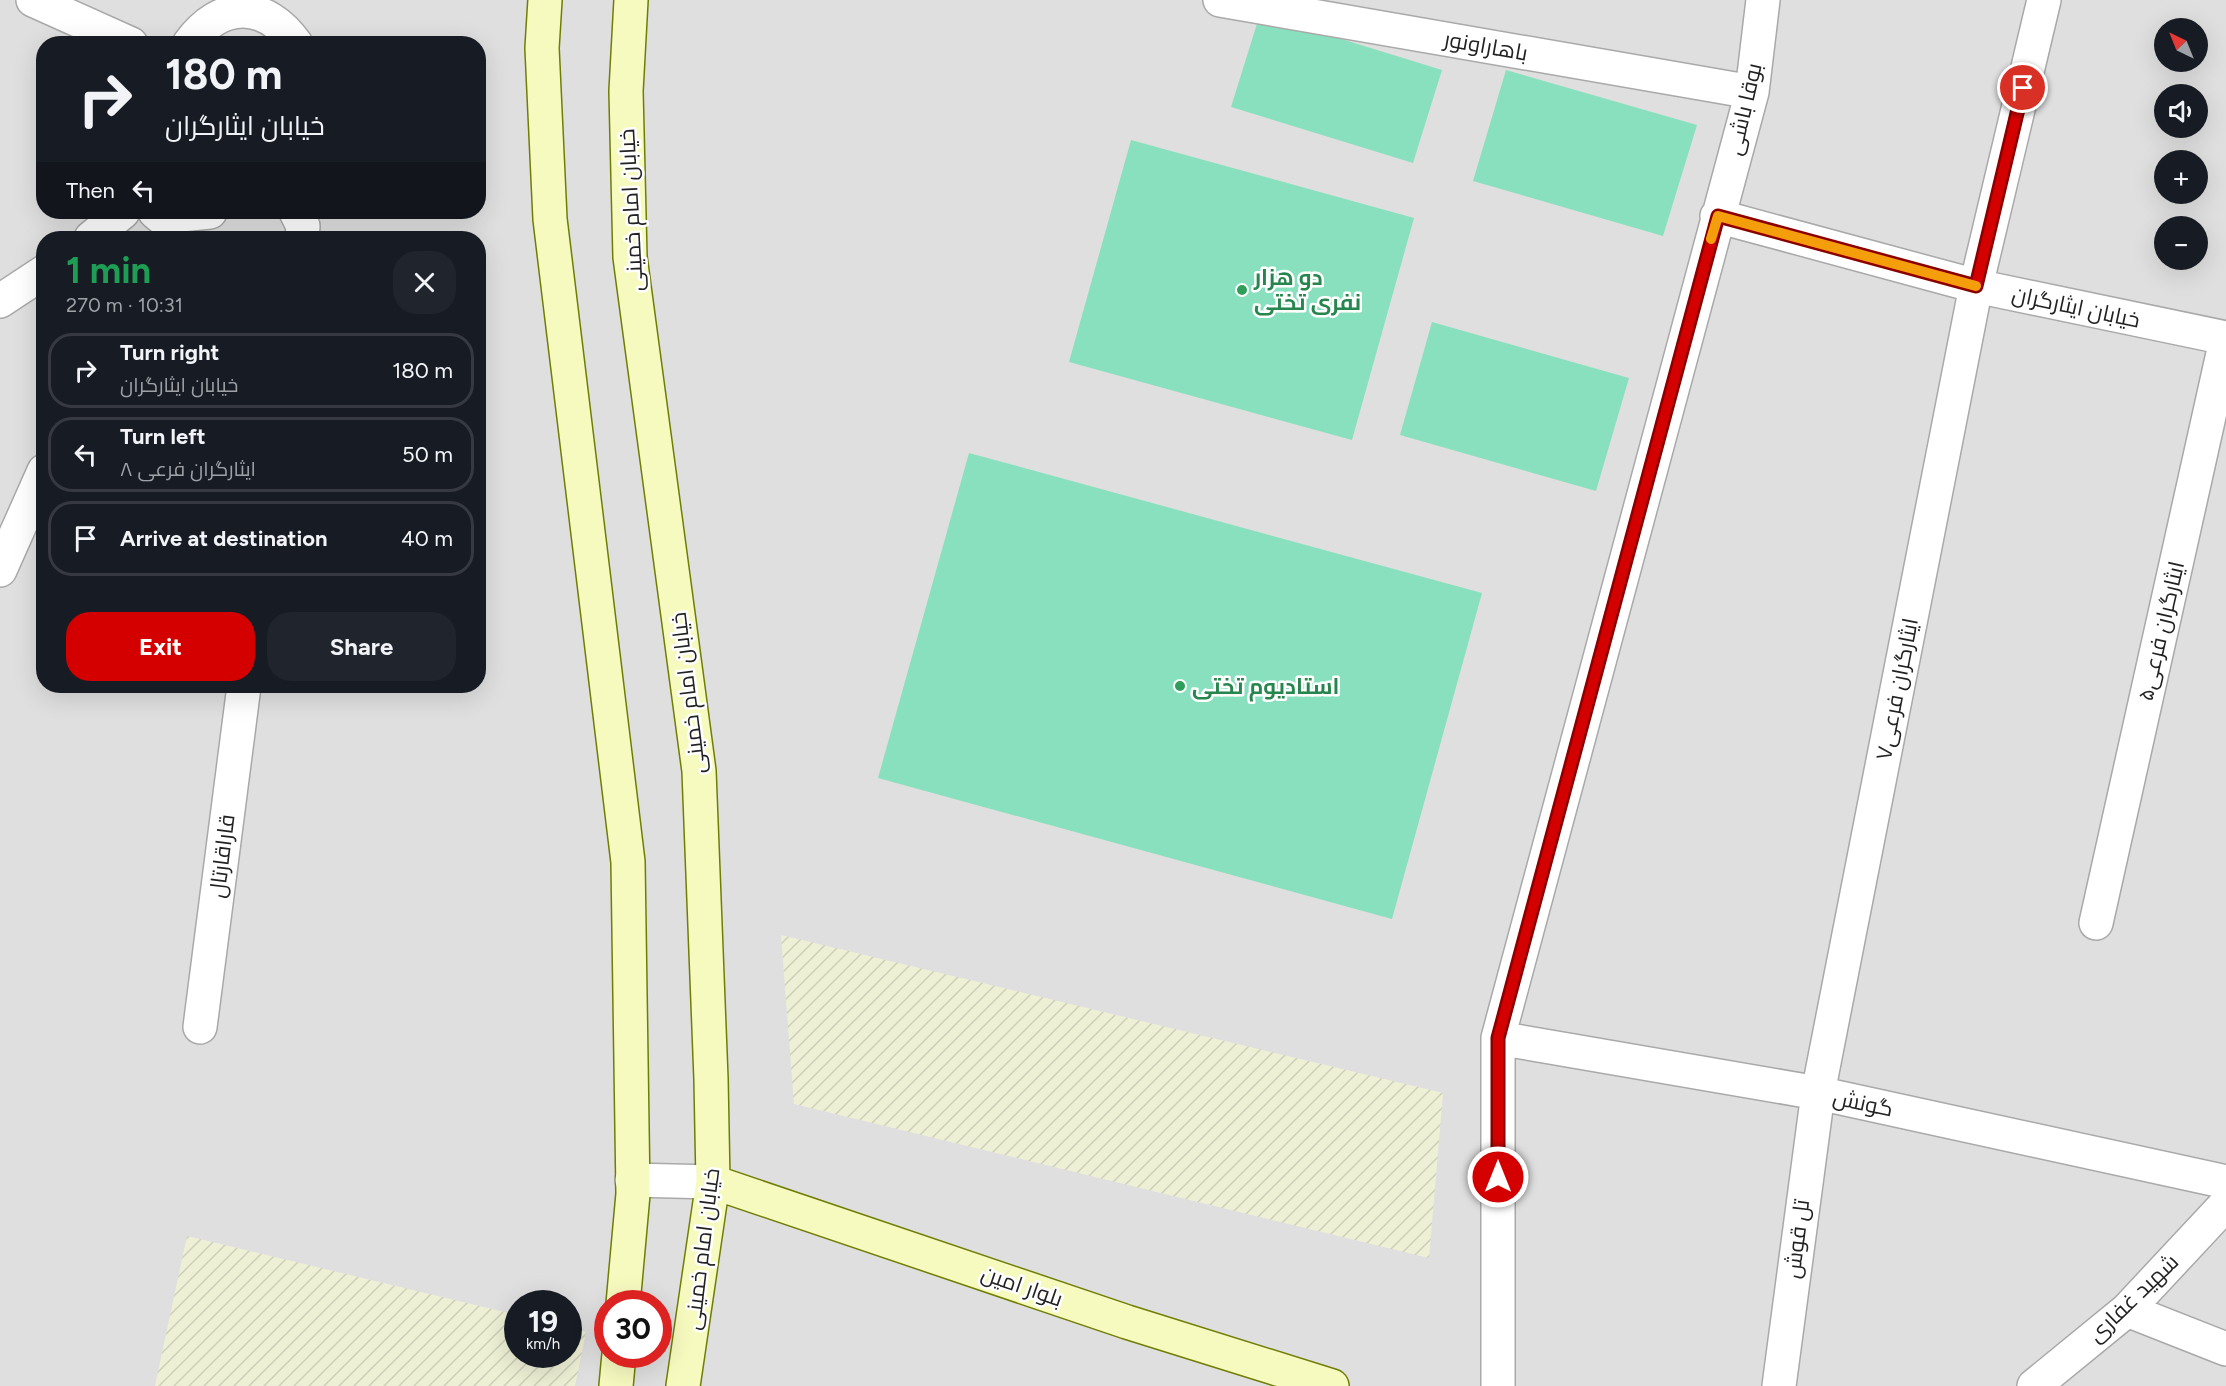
<!DOCTYPE html>
<html lang="en">
<head>
<meta charset="utf-8">
<style>
  :root { --surface:#171b24; --page:#20242c; --text:#f1f3f6; --muted:#9ea1a6; --line:#363941; --accent:#d40000 }
  body { margin:0; font-family:Figtree,Cairo,sans-serif; background:var(--page); color:var(--text); height:100vh; display:flex; flex-direction:column; font-size:22px; white-space:nowrap }
  * { box-sizing:border-box; margin:0 }
  p { font-size:20px; color:var(--muted) }
  .icon { flex:none; width:33px; height:33px; fill:none; stroke:currentColor; stroke-width:2; stroke-linecap:round; stroke-linejoin:round }
  .map { position:relative; flex:1; overflow:hidden }
  .details { position:absolute; left:36px; top:231px; width:450px; height:462px; display:flex; flex-direction:column; background:var(--surface); border-radius:24px; box-shadow:0 6px 24px #0002 }
  .details>* { flex:none }
  .hud { position:absolute; left:36px; top:36px; width:450px; height:183px; border-radius:24px; box-shadow:0 6px 24px #0002; background:#171b24; color:var(--text); overflow:hidden }
  .needle { width:39px; rotate:317deg }
  .controls { position:absolute; left:2154px; top:18px; display:grid; gap:12px }
  .controls a { display:grid; place-items:center; width:54px; height:54px; border-radius:50%; background:var(--surface); box-shadow:0 6px 24px #0002; font-size:30px }
  .speed { position:absolute; left:504px; top:1290px; display:flex; gap:12px; font-size:30px; font-weight:700; text-align:center }
  .speed>* { display:grid; place-content:center; width:78px; height:78px; border-radius:50%; background:var(--surface); box-shadow:0 6px 24px #0002; line-height:1 }
  .speed small { font-size:15px; font-weight:400 }
  .speed .limit { border:9px solid #d22; background:#fff; color:#111 }
  .pin { position:absolute; display:grid; place-items:center; width:51px; height:51px; color:#fff; margin:-26px; border:3px solid #fff; border-radius:50%; box-shadow:0 2px 6px #0007 }
  .me { position:absolute; width:66px; margin:-33px; rotate:0deg; stroke-linejoin:round; filter:drop-shadow(0 0 4px #0008) }
  .turn { display:flex; align-items:center; gap:21px; height:126px; padding:0 30px; font-size:27px }
  .turn .icon { width:78px; height:78px; stroke-width:2.5 }
  .turn b { display:block; font-size:42px; line-height:51px }
  .then { display:flex; align-items:center; height:57px; padding:0 30px; background:#0003; gap:12px; font-size:22px }
  .round { display:grid; place-items:center; flex:none; width:63px; height:63px; border-radius:24px; background:var(--page) }
  .headline { display:flex; align-items:center; justify-content:space-between; height:102px; padding:0 30px }
  h1 { font-size:36px; font-weight:700; line-height:45px; color:#1e9e55 }
  .button { display:flex; gap:12px; margin-top:auto; padding:12px 30px }
  .button a { flex:1; height:69px; border-radius:24px; background:var(--accent); color:#fff; font-size:24px; font-weight:700; line-height:69px; text-align:center }
  .button a+a { background:var(--page); color:var(--text) }
  ul { padding:0; list-style:none }
  li { display:flex; align-items:center; gap:18px; height:75px; margin:0 12px 9px; padding:0 18px; border:3px solid var(--line); border-radius:24px }
  li div { flex:1 }
  li b { display:block; font-size:22px }
  li em { font-style:normal }
  .map>svg:first-child { display:block }
</style>
</head>
<body>
<div class="map">
<svg width="2226" height="1386" viewBox="0 0 2226 1386">
  <defs>
    <pattern id="farmland-furrows" width="10" height="10" patternUnits="userSpaceOnUse" patternTransform="scale(1.5)"><rect width="10" height="10" fill="#eef0d5"/><path d="M-1 1l2-2M0 10L10 0M9 11l2-2" fill="none" stroke="#ccceb7"/></pattern>
  </defs>
  <rect width="100%" height="100%" fill="#f2efe9"/>
  <path fill="#e0dfdf" fill-rule="evenodd" d="M0,0H2226V1386H0ZM2164,28H2198V62H2164ZM44,44H478V212H44ZM2164,94H2198V128H2164ZM2164,160H2198V194H2164ZM2164,226H2198V260H2164ZM44,238H478V686H44ZM518,1304H568V1354H518ZM608,1304H658V1354H608Z"/>
  <path fill="url(#farmland-furrows)" d="M781,935L1443,1093L1429,1258L794,1104Z
    M187,1236L517,1315L518,1354H568L569,1328L586,1332L575,1386H155Z"/>
  <path fill="#88e0be" d="M1260,14L1442,70L1413,163L1231,107Z
    M1506,70L1697,125L1663,236L1473,181Z
    M1131,140L1414,218L1352,440L1069,362Z
    M1432,322L1629,378L1596,491L1400,435Z
    M969,453L1482,593L1392,919L878,778Z"/>
  <g fill="none" stroke-linecap="round" stroke-linejoin="round">
    <g stroke="#a9a9a9" stroke-width="36">
      <path id="minor" d="M33,0L131,44
        M1220,0L1752,92
        M189,44C221,0 265,0 296,44
        M155,212L161,217L210,212
        M296,212L303,226L302,238
        M1717,216L1976,286L2226,338
        M91,238L123,212
        M0,301L44,272
        M0,570L44,471
        M2096,923L2226,340
        M200,1027L244,686
        M1498,1038L1818,1093L2226,1182
        M2127,1310L2226,1349
        M1498,1386V1038L1752,92L1763,0
        M1779,1386L1818,1093L1976,286L2044,0
        M2034,1386L2127,1310L2226,1204"/>
    </g>
    <g stroke="#a9a9a9" stroke-width="36">
      <path id="tertiary" d="M632,1180L713,1182"/>
    </g>
    <g stroke="#707d05" stroke-width="36">
      <path id="secondary" d="M545,0L542,48L550,219L628,862L633,1194L623,1304
        M631,0L626,91L630,257L699,771L711,1079L713,1182L683,1386
        M713,1182L1127,1322L1332,1386
        M616,1386L619,1354"/>
    </g>
    <use href="#minor" stroke="#fff" stroke-width="33"/>
    <use href="#tertiary" stroke="#fff" stroke-width="33"/>
    <use href="#secondary" stroke="#f7fabf" stroke-width="33"/>
  </g>
  <g fill="none" stroke-linecap="round" stroke-linejoin="round">
    <g stroke="#8a0000" stroke-width="15">
      <path id="route" d="M1498,1177V1038L1718,216L1976,286L2023,88"/>
    </g>
    <use href="#route" stroke="#d40000" stroke-width="10"/>
    <path stroke="#f59e0b" stroke-width="10" d="M1711,239L1718,216L1976,286"/>
  </g>
  <g fill="#2e9e5b" stroke="#fff" stroke-width="2">
    <circle cx="1242" cy="290" r="6"/>
    <circle cx="1180" cy="686" r="6"/>
  </g>
  <g text-anchor="middle" dominant-baseline="central" stroke-width="5" stroke-linejoin="round" paint-order="stroke">
    <g font-size="22" fill="#222" stroke="#fff">
      <text transform="translate(1486 46) rotate(10)">باهاراونور</text>
      <text transform="translate(1744 109) rotate(-77)">بوقا باشی</text>
      <text transform="translate(631 210) rotate(-93)">خیابان امام خمینی</text>
      <text transform="translate(2076 307) rotate(12)">خیابان ایثارگران</text>
      <text transform="translate(2161 631) rotate(-77)">ایثارگران فرعی۵</text>
      <text transform="translate(1897 689) rotate(-79)">ایثارگران فرعی۷</text>
      <text transform="translate(688 693) rotate(-97)">خیابان امام خمینی</text>
      <text transform="translate(222 856) rotate(-83)">قاراقارتال</text>
      <text transform="translate(1863 1103) rotate(12)">گونش</text>
      <text transform="translate(1797 1239) rotate(-83)">تل قوش</text>
      <text transform="translate(702 1249) rotate(-83)">خیابان امام خمینی</text>
      <text transform="translate(1022 1286) rotate(19)">بلوار امین</text>
      <text transform="translate(2133 1298) rotate(-44)">شهید غفاری</text>
    </g>
    <g font-size="22" font-weight="bold" fill="#27864d" stroke="#fff" text-anchor="start">
      <text x="1254" y="277">دو هزار<tspan x="1254" dy="25">نفری تختی</tspan></text>
      <text x="1192" y="686">استادیوم تختی</text>
    </g>
  </g>
</svg>
<div class="controls">
<a><svg class="needle" viewBox="-14 -14 28 28"><path d="M0-13l5 13h-10z" fill="#e53935"/><path d="M0 13l5-13h-10z" fill="#9ea1a6"/></svg></a>
<a><svg class="icon" aria-label="sound" viewBox="0 0 24 24"><path d="M4 9h4l5-4v14l-5-4H4zM17 9q2 3 0 6"/></svg></a>
<a>+</a>
<a>−</a>
</div>
<div class="speed"><div>19<small>km/h</small></div><div class="limit">30</div></div>
<div class="pin" style="left:2023px;top:88px;background:#d93025"><svg class="icon" aria-label="arrive" viewBox="0 0 24 24"><path d="M6 21V4h12l-3 4 3 4H6"/></svg></div>
<svg class="me" style="left:1498px;top:1177px" viewBox="-20 -20 40 40"><circle r="17" fill="#d40000" stroke="#fff" stroke-width="3"/><path d="M0-11L8 9 0 5-8 9z" fill="#fff"/></svg>
<div class="hud">
<div class="turn"><svg class="icon" aria-label="right" viewBox="0 0 24 24"><path d="M7 20v-9h11M14 6l5 5-5 5"/></svg><div><b>180 m</b>خیابان ایثارگران</div></div>
<div class="then">Then<svg class="icon" aria-label="left" viewBox="0 0 24 24"><path d="M17 20v-9H6M10 6l-5 5 5 5"/></svg></div>
</div>
<section class="details">
<div class="headline"><div><h1>1 min</h1><p>270 m · 10:31</p></div><a class="round"><svg class="icon" aria-label="close" viewBox="0 0 24 24"><path d="M6 6l12 12M18 6L6 18"/></svg></a></div>
<ul>
<li><svg class="icon" aria-label="right" viewBox="0 0 24 24"><path d="M7 20v-9h11M14 6l5 5-5 5"/></svg><div><b>Turn right</b><p>خیابان ایثارگران</p></div><em>180 m</em></li>
<li><svg class="icon" aria-label="left" viewBox="0 0 24 24"><path d="M17 20v-9H6M10 6l-5 5 5 5"/></svg><div><b>Turn left</b><p>ایثارگران فرعی ۸</p></div><em>50 m</em></li>
<li><svg class="icon" aria-label="arrive" viewBox="0 0 24 24"><path d="M6 21V4h12l-3 4 3 4H6"/></svg><div><b>Arrive at destination</b></div><em>40 m</em></li>
</ul>
<div class="button"><a>Exit</a><a>Share</a></div>
</section>
</div>
</body>
</html>
